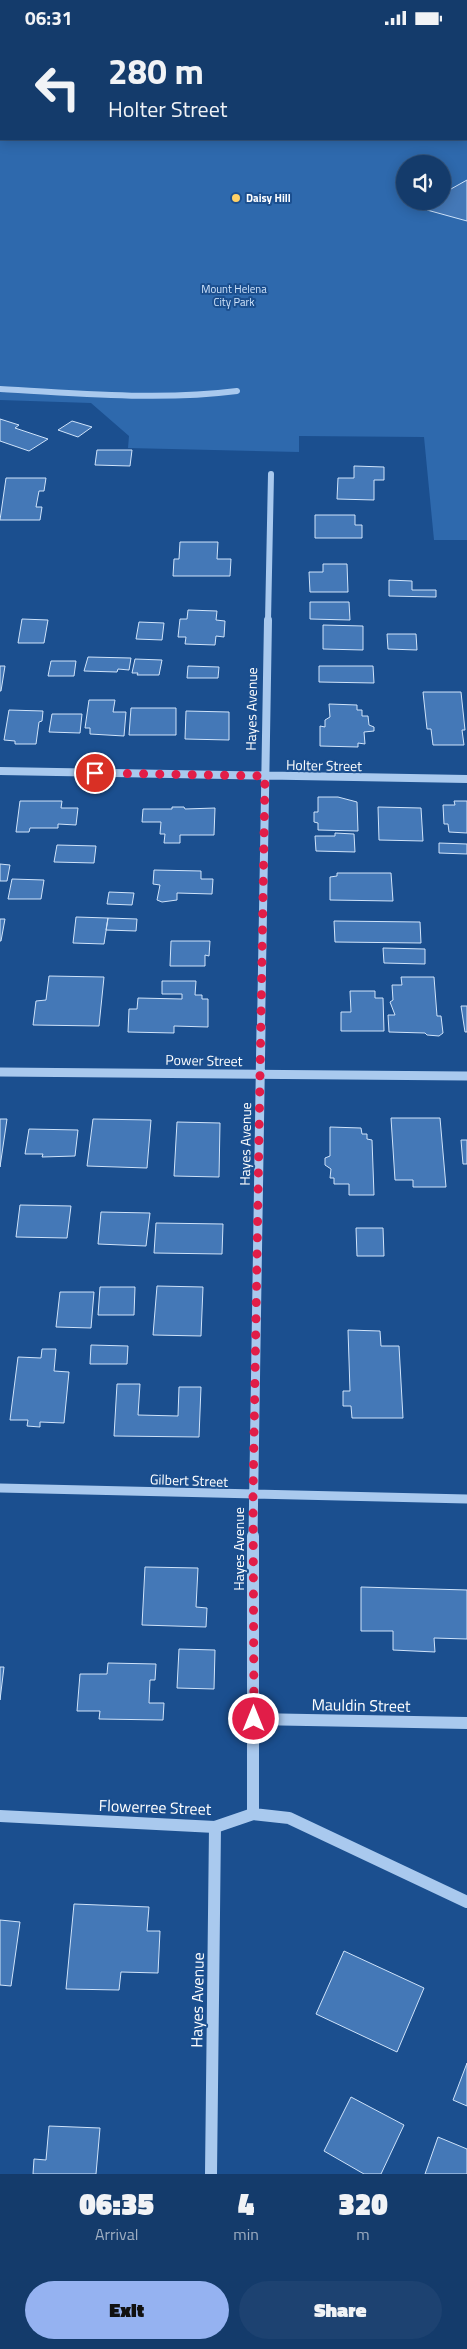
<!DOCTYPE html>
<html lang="en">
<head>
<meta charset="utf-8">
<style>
  :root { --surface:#143b6b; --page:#1d4271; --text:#f1f3f6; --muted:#9dadc1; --line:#33557e; --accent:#95b2f1 }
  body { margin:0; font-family:"Titillium Web",sans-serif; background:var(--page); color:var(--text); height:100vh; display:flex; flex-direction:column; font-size:19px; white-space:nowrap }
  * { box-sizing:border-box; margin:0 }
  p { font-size:16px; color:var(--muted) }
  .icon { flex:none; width:28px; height:28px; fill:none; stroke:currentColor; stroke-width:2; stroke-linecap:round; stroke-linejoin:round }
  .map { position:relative; height:2139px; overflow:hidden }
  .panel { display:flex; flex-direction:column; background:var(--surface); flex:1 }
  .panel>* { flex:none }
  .hud { position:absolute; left:0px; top:0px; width:468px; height:105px; box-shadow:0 2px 12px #0003,0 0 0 1px var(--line); background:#143b6b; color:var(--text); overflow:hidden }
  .controls { position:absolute; left:396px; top:120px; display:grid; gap:10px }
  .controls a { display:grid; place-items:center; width:55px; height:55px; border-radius:50%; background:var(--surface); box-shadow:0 2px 12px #0003,0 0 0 1px var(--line); font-size:25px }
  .pin { position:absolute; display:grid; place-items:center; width:42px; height:42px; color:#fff; margin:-21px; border:2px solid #fff; border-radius:50%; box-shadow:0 1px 5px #0007 }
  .me { position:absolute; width:55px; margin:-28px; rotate:0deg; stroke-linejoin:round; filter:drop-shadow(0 0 4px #0008) }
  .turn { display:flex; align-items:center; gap:18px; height:105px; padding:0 25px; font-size:22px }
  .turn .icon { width:65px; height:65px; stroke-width:2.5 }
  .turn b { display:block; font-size:35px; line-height:42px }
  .eta { display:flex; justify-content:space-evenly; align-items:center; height:85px; text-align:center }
  .eta b { font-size:30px; font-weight:800; line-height:35px }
  .button { display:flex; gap:10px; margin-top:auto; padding:10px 25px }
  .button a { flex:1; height:58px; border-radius:30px; background:var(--accent); color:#111; font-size:20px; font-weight:800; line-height:58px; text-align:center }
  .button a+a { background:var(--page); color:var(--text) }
  .status { display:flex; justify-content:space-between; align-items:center; height:35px; padding:0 25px; background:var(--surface); direction:ltr }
  .status svg { height:14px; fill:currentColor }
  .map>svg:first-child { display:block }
</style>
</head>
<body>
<div class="status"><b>06:31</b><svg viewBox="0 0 49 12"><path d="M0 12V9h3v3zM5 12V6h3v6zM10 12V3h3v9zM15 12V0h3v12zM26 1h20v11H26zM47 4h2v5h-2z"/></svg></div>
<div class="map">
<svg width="467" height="2139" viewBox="0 0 467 2139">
  <rect width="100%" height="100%" fill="#1b4f8f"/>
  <path fill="#2e69ad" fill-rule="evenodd" d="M371,0H467V505H434L424,402L299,401V417L128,413L129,401L91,368L0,365V34L1,104H466V1ZM405,129H442V166H405Z"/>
  <path fill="#4478b7" stroke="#cfe3fa" d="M467,145V186L427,175L426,168L442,166V159Z
    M0,384L19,390L15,393L48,404L29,416L0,406Z
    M72,386L92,392L78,402L58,395Z
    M97,415H132L130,431L95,430Z
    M354,431L384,432V445H374V465L337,464L338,443H354Z
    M6,443H46L44,456H39L36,472H42L40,485H0Z
    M315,480H355V490H362V503H315Z
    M180,507H218L217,524H231L230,541H173L174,524H179Z
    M323,529H347L348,557H310L309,537H323Z
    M389,545L412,546V555H436V562L389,561Z
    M310,567H349L350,585L310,584Z
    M188,575L217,576L216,585L225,586L224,602L216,601L215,610L185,609L186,602H178L180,584H187Z
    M22,584L48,585L44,608H18Z
    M139,587L164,588L162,605L136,604Z
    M323,590L363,591V615L323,614Z
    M387,599H416L417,615L388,614Z
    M88,622L131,623L129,635L118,634L117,637L84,636Z
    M135,624L162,625L159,640H137L138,638H132Z
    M51,626H76L74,641H48Z
    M0,631H5L1,656H0Z
    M188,631L219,632L218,643H187Z
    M319,631H373L374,648L319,647Z
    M423,657H461L465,695H462L464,710H433L431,694H427Z
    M89,665H115L113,677H126L124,701L90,699V693H85Z
    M329,669L357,670V675H362V681H368L369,690L374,692V696L364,697L365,709L358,708V712L320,711V691L325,692V685L330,682Z
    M131,673H176V700H129Z
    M9,675L43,676L42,686L39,687L36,709H15V706L4,705Z
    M186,676L229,677V705L185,704Z
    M52,679H82L80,698L49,697Z
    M318,762H338L357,767L358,796L318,795V788L314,787V777H318Z
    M20,766H62L61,773H78L76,790L58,789V793H30L29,797H16Z
    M454,766H467V798L449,797L448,789H444L443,770H455Z
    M172,772H184L185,774L215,773L214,800H180V808H164L165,799H160L161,787H142L143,774H172Z
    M378,772L421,773L423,806L379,805Z
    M335,798L354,799L355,817L316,816L315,801H335Z
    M439,808L467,809V819L439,818Z
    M57,810L96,811L94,828L54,827Z
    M0,829L10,830L7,846H0Z
    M154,835L201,836V844H213L212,859L177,858V865L162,867L157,865L160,850L153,849Z
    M337,838H391L393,866L330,865V842L337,841Z
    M12,844L44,845L41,864H8Z
    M109,857L134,858L132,870L107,869Z
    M76,882L108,883L104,909L73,908Z
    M108,883L137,884L136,896L106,895Z
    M0,884H5L1,906H0Z
    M334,886L420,887L421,908L335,907Z
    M171,906H210L209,921L205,920V931H170Z
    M383,913L425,914V929L384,928Z
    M49,941L104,942L99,991L33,990L36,966L46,965Z
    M401,942H434L437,981H441L443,998L439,1001L427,1000L425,998L389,997L388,980H395L390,967L393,965L392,950H402Z
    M162,946H196L195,960H202V964H208V992L174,991V998L128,997L129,974H137L138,963L182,964V959H162Z
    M350,956H375V963H383L384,996H341V977H351Z
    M461,971H467V997H465Z
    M391,1083H440L446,1152H413V1145H395Z
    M0,1084H7L0,1132Z
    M93,1084L151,1085L147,1133L87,1131Z
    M177,1087L220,1088L219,1142L174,1141Z
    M330,1092L361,1093L362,1099H367V1104L372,1105L374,1160H349V1149H334V1143H330L331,1134L325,1130V1123L330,1121Z
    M29,1094L78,1095L75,1121L42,1122L43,1119H25Z
    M461,1105H467V1129H463Z
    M20,1170L71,1171L67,1203L16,1202Z
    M101,1177L150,1178L146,1211L98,1209Z
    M156,1188L223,1189L222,1219L154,1218Z
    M356,1193H383L384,1221H357Z
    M157,1251L203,1252L201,1301L153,1300Z
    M100,1252H135L134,1280H98Z
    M60,1257H94L91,1293L56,1292Z
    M348,1295L380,1296L381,1311H399L403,1383H352L351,1371H343V1356H350Z
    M91,1310L128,1311L127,1329H90Z
    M42,1314H56L54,1336L69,1337L64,1388L40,1387V1392L27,1391L28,1385H10L18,1322L41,1323Z
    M117,1349H140L138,1380L178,1381L179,1352H201L199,1402L114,1401Z
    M145,1532L198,1533L196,1572L207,1573L206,1592L142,1590Z
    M361,1552L467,1555V1604L434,1603L435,1617L393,1615V1596H361Z
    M179,1614L215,1615L214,1654L177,1653Z
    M108,1628L156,1629L155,1645H150L149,1668H164L163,1685L99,1684L100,1676H77L80,1639H107Z
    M0,1632H4L0,1665Z
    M74,1869L149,1872L147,1896H160L158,1938L121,1937L119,1955L66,1954Z
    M0,1885L20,1887L11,1951L0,1950Z
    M344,1916L424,1953L397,2017L316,1979Z
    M467,2028V2071L453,2065Z
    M351,2062L404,2090L381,2139H364L324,2116Z
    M49,2091L100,2093L96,2139H33L34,2124L46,2125Z
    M438,2102L467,2114V2139H425Z"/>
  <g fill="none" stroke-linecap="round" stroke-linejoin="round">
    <path stroke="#a9c9ee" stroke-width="6" d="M0,354C79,358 158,366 237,356
      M268,586L271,439"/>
    <path stroke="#a9c9ee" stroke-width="8" d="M0,736L467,744
      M261,993L268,585"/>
    <path stroke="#a9c9ee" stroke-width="9" d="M0,1037L467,1041
      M0,1453L467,1464
      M253,1502L261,992"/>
    <path stroke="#a9c9ee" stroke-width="12" d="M253,1501V1779
      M254,1684L467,1688
      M0,1781L215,1792L253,1779L289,1783L467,1867
      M211,2139L215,1792"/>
  </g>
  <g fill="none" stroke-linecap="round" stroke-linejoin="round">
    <path stroke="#e11d48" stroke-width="9" stroke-dasharray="0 16.2" d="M95,738L265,741L253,1460L254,1684"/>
  </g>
  <circle fill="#ffd166" stroke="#1b4f8f" stroke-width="2" cx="236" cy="163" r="5"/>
  <g text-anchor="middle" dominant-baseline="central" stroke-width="4" stroke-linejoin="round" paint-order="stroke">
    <g font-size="11" font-weight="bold" fill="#fff" stroke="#1b4f8f" text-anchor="start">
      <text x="246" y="163">Daisy Hill</text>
    </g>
    <g font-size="11" fill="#cfe3fa" stroke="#1b4f8f">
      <text x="234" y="254">Mount Helena<tspan x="234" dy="13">City Park</tspan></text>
    </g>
    <g font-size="14" fill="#fff" stroke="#1b4f8f">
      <text transform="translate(251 674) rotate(-89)">Hayes Avenue</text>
      <text transform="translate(324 730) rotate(1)">Holter Street</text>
      <text transform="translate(204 1025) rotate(1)">Power Street</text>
      <text transform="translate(245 1109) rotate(-89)">Hayes Avenue</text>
      <text transform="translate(189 1445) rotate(2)">Gilbert Street</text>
      <text transform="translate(238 1514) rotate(-90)">Hayes Avenue</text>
    </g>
    <g font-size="16" fill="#fff" stroke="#1b4f8f">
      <text transform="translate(361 1670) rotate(1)">Mauldin Street</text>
      <text transform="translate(155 1772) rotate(2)">Flowerree Street</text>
      <text transform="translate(197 1965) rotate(-89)">Hayes Avenue</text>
    </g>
  </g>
</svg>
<div class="controls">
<a><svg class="icon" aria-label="sound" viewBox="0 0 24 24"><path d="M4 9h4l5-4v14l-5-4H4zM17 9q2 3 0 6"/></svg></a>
</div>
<div class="pin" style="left:95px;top:738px;background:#d93025"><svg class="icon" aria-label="arrive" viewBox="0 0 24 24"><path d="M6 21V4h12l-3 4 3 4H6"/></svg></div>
<svg class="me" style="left:254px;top:1684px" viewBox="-20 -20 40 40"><circle r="17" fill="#e11d48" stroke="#fff" stroke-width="3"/><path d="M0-11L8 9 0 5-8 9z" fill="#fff"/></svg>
<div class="hud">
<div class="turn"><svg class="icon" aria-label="left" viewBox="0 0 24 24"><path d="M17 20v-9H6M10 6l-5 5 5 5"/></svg><div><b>280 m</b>Holter Street</div></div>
</div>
</div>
<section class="panel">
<div class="eta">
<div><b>06:35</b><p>Arrival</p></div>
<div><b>4</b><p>min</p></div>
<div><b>320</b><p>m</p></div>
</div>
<div class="button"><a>Exit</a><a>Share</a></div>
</section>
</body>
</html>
